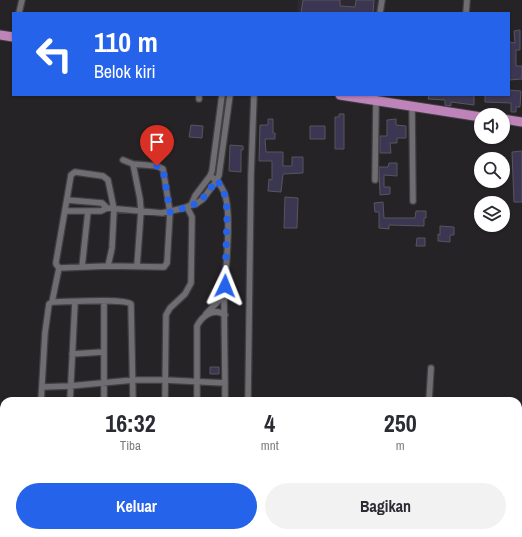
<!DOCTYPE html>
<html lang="id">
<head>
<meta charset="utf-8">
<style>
  :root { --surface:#fff; --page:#f2f2f3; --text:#2b2b33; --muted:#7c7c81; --accent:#2563eb }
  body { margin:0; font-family:"Archivo Narrow",sans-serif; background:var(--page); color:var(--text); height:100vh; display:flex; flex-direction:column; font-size:15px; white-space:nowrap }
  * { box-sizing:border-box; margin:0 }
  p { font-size:13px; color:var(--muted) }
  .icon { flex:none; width:22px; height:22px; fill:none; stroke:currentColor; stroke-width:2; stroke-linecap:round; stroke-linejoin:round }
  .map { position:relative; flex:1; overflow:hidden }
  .drawer { position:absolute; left:0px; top:397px; width:522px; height:140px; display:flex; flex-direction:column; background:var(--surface); border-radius:12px 12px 0 0; box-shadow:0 1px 3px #0004 }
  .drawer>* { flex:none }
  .top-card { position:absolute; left:12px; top:12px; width:498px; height:84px; border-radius:0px; box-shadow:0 1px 3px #0004; background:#2563eb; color:#fff; overflow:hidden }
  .fabs { position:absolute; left:474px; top:108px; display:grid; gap:8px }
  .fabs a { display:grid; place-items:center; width:36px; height:36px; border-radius:50%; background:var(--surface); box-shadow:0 1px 3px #0004; font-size:20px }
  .pin { position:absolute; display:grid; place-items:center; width:34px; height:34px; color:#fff; margin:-41px -17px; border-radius:50% 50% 50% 0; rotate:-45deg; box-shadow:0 0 4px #0007 }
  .pin .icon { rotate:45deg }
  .me { position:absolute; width:44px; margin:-22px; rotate:2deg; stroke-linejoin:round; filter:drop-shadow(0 0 3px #0008) }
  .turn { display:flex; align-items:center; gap:14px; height:84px; padding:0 16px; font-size:18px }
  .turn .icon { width:52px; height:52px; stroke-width:2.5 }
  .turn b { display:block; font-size:28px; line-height:34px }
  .eta { display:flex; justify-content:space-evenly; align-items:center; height:68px; text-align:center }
  .eta b { font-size:24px; font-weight:700; line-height:28px }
  .primary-button { display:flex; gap:8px; margin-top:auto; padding:8px 16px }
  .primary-button a { flex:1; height:46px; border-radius:24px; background:var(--accent); color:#fff; font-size:16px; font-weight:700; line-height:46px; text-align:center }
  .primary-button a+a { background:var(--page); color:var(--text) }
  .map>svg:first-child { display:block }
</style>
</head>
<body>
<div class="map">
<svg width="522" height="537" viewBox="0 0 522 537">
  <rect width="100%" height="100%" fill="#252326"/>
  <path fill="#2d2831" d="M298,0H380L378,13H297Z"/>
  <path fill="#3b3752" stroke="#57565b" d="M303,0H340V6L355,7L356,0H374L373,13H301Z
    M520,30V50H516V66H522V79L509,80V42L515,43L514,31Z
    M509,90L521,91L520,107H516V112H511V103L485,102V95H509Z
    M429,95H474V105L451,102V106L445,105V100L428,99Z
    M339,114H344V149H335V117H339Z
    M268,119H273V133H275V139H265L266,152H283V166H292V157H303V173L283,174L281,192L268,191L269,179L272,180V161H259L260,125H268Z
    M396,119V125L406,126V138H397V143H390L391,153H380V136H387V120Z
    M191,125L203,126L202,138L189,137Z
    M310,126H325V139H310Z
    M230,145L243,146V150H241V172L229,171Z
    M522,151V202H514L512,152Z
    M389,163H397V176L384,175V187H390V194L380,195L379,167H388Z
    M285,197L298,198L297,228H284Z
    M383,202L384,218H415L416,211H426V218H424V226L389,225V229L379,228V212H375L374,203Z
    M440,226L454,227V235H450V242L438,241V234L440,235Z
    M417,238H425V246H416Z
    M210,367H219V374H210Z"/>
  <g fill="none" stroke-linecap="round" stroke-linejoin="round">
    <g stroke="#413f42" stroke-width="8">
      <path id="minor" d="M19,13L22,0
        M380,13L382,0
        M466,13L467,0
        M375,95L376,101L375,180
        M199,99V95
        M412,106L413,201
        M133,164L140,199L141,211L137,266
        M210,176C217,180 221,185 224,192C232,211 226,264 225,286
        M67,200L102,203L107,208
        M191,205L195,196L210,176L212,171L222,95
        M65,211H101L107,208L162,213L184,208L191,205L196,204L203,199L217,180L219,175L230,95
        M108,266L112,248L114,209L108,180L103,176L75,172L71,175L56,262V264L59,268L108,266L164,267L167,263L170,212L163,169L157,166L133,164L123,160
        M82,267L88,211
        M52,302L59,268
        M72,354L103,352
        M42,387L70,386L133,380H165L225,383L224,295L206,314
        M41,401L45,333L49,304L52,302C65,302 124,298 131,304L133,401
        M70,401L75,302
        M104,401V301
        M165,401L166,315L170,308L185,294L191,283L192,217L187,207
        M197,401V326C202,316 214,307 225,315
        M225,401V383
        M248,401L251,175L254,95
        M429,401L431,368
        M518,523H522
        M92,533V537
        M212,533V537
        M236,533V537
        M260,533V537
        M285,533L286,537
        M352,533L353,537
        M39,537L40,533
        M143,537V533
        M479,537L480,533"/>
    </g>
    <g stroke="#413f42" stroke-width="11">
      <path id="trunk" d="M0,35L13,37
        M340,95L481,117
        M503,119L522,122"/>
    </g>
    <use href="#minor" stroke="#6f6d71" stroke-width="5.5"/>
    <use href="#trunk" stroke="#be84ba" stroke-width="9"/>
  </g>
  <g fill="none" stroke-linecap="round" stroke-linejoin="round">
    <path stroke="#2563eb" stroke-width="7" stroke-dasharray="0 12.6" d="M157,166L163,169L170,212L184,208L200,202L217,180L221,186L226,198L227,215L225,286"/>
  </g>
</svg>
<div class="fabs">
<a><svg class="icon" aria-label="sound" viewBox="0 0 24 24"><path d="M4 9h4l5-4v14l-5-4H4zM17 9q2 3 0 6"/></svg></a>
<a><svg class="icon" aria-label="search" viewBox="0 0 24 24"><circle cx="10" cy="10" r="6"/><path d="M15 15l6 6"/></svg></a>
<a><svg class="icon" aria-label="layers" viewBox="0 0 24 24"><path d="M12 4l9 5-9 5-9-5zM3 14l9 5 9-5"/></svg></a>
</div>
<div class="pin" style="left:157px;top:166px;background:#d93025"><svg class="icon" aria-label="arrive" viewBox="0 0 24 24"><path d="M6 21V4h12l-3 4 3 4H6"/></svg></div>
<svg class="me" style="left:225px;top:286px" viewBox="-20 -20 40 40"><path d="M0-17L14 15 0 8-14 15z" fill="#2563eb" stroke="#fff" stroke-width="4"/></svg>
<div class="top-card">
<div class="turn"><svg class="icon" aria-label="left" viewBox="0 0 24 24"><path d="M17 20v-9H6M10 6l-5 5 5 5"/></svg><div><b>110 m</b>Belok kiri</div></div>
</div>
<section class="drawer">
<div class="eta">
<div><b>16:32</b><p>Tiba</p></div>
<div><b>4</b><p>mnt</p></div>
<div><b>250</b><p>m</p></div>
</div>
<div class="primary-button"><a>Keluar</a><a>Bagikan</a></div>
</section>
</div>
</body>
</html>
